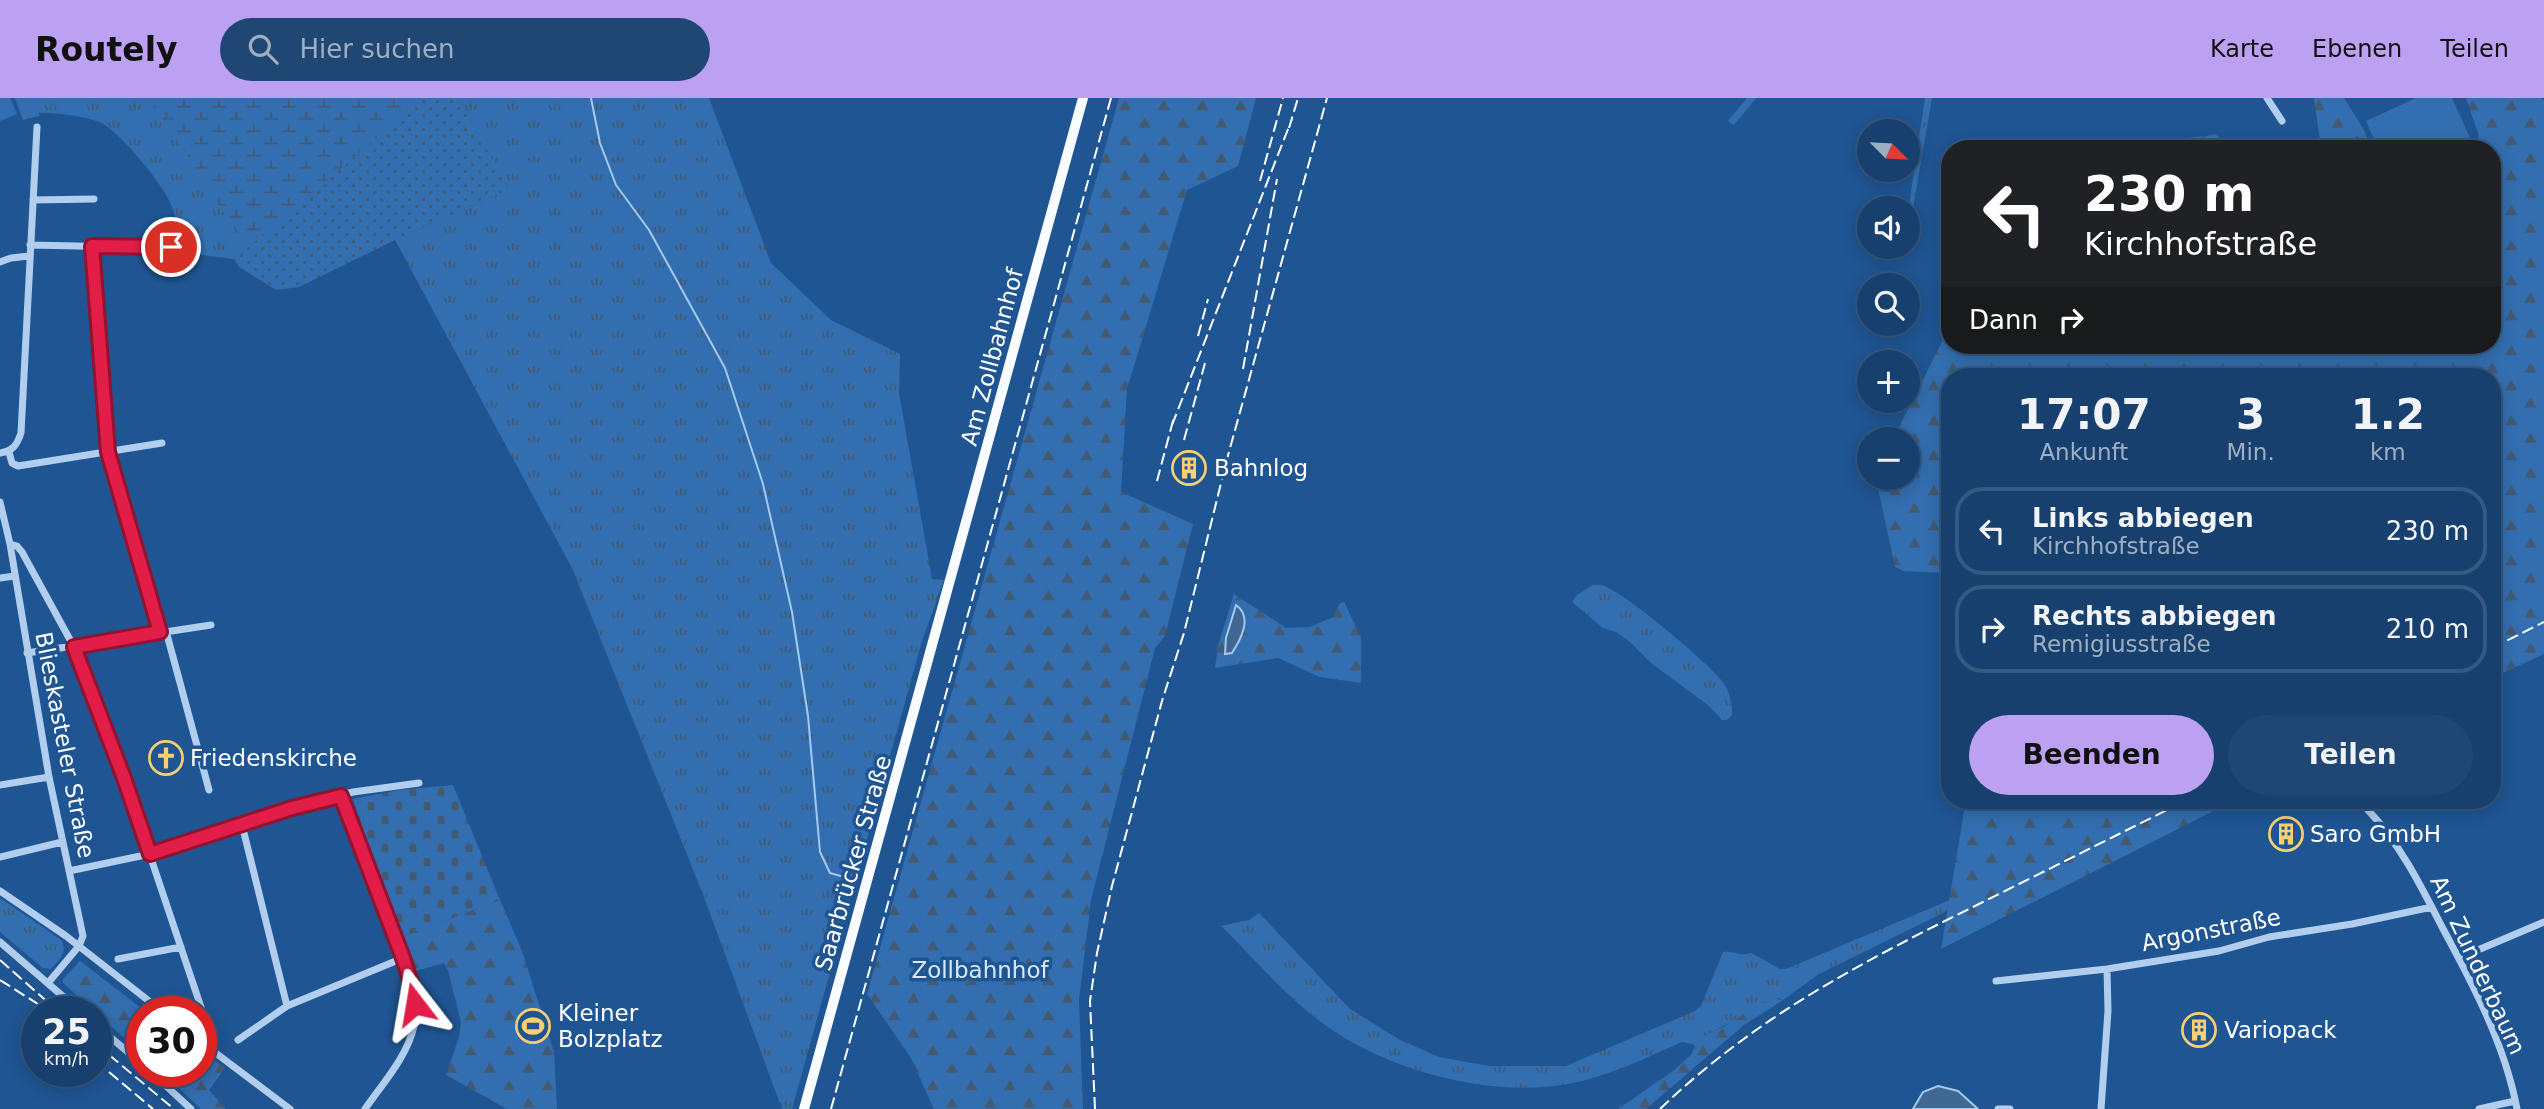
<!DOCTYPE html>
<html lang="de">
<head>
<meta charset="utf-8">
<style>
  :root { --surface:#17406e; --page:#204773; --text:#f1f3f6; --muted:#9eafc2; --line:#365981; --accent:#bca0f2 }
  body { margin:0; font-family:"DejaVu Sans",sans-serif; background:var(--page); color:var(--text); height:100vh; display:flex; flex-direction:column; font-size:26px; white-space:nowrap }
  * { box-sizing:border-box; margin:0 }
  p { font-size:23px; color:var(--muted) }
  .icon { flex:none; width:38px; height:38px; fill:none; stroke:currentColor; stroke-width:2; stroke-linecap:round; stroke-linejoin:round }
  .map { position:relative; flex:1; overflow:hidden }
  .details { position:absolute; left:1941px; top:270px; width:560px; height:441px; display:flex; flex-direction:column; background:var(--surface); border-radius:28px; box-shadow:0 4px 18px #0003,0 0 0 2px var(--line) }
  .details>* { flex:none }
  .banner { position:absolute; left:1941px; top:42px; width:560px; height:214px; border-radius:28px; box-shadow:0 4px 18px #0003,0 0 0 2px var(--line); background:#202124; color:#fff; overflow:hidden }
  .needle { width:46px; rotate:114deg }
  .controls { position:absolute; left:1857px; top:21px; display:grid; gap:14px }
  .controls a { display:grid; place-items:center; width:63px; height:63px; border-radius:50%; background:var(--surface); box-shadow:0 4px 18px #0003,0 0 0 2px var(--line); font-size:35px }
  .speed { position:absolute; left:21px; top:898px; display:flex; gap:14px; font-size:35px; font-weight:700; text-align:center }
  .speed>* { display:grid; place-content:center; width:91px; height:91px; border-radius:50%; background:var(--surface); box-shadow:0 4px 18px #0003,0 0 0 2px var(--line); line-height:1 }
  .speed small { font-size:18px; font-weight:400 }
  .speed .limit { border:10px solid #d22; background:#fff; color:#111 }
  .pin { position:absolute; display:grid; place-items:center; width:60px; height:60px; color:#fff; margin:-30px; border:4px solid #fff; border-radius:50%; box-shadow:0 2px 7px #0007 }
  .me { position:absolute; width:77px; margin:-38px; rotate:346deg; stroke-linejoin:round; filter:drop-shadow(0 0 5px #0008) }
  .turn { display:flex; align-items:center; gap:24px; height:147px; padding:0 28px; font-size:32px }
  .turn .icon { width:91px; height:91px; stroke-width:2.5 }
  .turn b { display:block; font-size:49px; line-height:60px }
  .then { display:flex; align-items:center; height:66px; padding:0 28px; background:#0003; gap:14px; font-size:26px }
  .eta { display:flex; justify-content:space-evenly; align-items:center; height:119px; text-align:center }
  .eta b { font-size:42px; font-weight:800; line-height:49px }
  .primary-button { display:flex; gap:14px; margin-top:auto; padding:14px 28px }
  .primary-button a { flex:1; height:80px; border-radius:42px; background:var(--accent); color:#111; font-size:28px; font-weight:800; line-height:80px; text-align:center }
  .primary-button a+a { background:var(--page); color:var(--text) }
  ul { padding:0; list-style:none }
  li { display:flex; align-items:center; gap:21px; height:88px; margin:0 14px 10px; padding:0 14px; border:4px solid var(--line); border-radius:28px }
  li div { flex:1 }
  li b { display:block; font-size:26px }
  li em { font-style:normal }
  header { display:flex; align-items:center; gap:42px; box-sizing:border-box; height:98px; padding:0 35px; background:var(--accent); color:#111 }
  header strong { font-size:33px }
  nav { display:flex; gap:38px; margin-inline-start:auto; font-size:24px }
  .search { width:490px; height:63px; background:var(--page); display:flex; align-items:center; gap:18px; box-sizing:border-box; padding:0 24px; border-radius:38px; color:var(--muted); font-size:26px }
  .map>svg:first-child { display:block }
</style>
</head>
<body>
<header>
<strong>Routely</strong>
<div class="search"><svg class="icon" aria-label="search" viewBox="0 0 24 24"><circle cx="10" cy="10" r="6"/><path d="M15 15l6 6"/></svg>Hier suchen</div>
<nav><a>Karte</a><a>Ebenen</a><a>Teilen</a></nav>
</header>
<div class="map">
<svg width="2544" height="1011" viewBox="0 0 2544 1011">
  <defs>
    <pattern id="grass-tufts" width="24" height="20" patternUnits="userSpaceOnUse" patternTransform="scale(1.75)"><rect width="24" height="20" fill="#336fb0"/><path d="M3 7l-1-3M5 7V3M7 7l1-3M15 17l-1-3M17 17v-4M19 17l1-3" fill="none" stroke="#425a74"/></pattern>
    <pattern id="forest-firs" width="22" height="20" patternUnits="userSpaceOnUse" patternTransform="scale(1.75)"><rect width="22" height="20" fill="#336fb0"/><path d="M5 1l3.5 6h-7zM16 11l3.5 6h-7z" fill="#425a74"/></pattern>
    <pattern id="wetland-marsh" width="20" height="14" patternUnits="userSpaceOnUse" patternTransform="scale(1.75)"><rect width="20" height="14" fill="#336fb0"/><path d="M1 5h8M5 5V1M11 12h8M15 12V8" fill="none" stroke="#425a74"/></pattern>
    <pattern id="cemetery-stones" width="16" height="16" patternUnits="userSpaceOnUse" patternTransform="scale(1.75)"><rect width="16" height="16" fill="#336fb0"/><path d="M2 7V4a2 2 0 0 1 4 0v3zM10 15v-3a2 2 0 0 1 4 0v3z" fill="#425a74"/></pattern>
    <pattern id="park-dots" width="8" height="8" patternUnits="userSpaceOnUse" patternTransform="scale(1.75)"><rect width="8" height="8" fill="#336fb0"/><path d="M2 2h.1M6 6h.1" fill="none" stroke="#425a74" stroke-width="1.8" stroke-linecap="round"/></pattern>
  </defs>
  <rect width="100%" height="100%" fill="#1f5593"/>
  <path fill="url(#grass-tufts)" d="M38,0H424L234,161L179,154L181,153C179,137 177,121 171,106C161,84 125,41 105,27C94,19 52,14 37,15Z
    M458,0H709L771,165L831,222L900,256L899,295L932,481L944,482L922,543L792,1011H782L704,799L572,470L395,142L508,91Z
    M1747,0H1756L1734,27L1728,23Z
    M1925,0H1932L1908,139V113Z
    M1593,487C1595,487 1603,487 1604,488C1625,495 1706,563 1721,582C1729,591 1733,606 1732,617L1727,622H1722L1709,608L1651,565L1629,543L1616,534L1603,530L1572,504L1577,497Z
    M0,800L61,842C68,855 60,861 51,871L43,870L0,834Z
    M1950,802L1947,813L1819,876L1783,902L1778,900L1708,936L1695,949L1693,946L1682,944C1645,960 1608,979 1568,986C1490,1000 1389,973 1325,927C1288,901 1254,860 1221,828L1249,822L1259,815L1350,911L1400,942L1439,959L1489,968H1566L1695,913L1701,908L1723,854C1733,852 1740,859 1751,855L1780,871H1786Z"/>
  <path fill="url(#forest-firs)" d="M15,0H39V18L23,22Z
    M1119,0H1256L1238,68L1187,92L1127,291L1121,394L1193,426L1165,538L1155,550L1091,802L1079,902L1083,1011H934L911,960L867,896Z
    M2314,0H2344L2364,32L2372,51H2321Z
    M2466,0H2541L2544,2V556L2492,580V278H1950L1949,475L1904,473L1895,469L1878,390L1879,380H1908V341H1893L1949,230L1950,247H2492V51H2462L2475,45L2479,38Z
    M2215,36L2234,51H2069L2207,38Z
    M1234,496L1286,530L1310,529L1333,519L1340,505L1344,504L1361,539V585L1320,579L1278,560L1215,570L1218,548Z
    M1966,702H2235L1941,851Z
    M500,802L522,853L554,954L557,1011H507L446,977L459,939L461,925L448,872L444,865L412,874L399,840Z
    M80,863L145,913L142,914V956L63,885V881Z
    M1771,900L1783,902L1744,927L1646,1011H1618L1673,973L1691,957L1695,949L1708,936L1725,928Z
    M201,953L225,970L209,992L226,1011H201L161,973H201Z"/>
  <path fill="url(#wetland-marsh)" d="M147,0H461L386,45L252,148C232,128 218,106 203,82C186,53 166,27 147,0Z"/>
  <path fill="url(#cemetery-stones)" d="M453,687L500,802L399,840L353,701L400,692Z"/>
  <path fill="url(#park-dots)" d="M424,0H458L509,91L395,142L299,189L276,192L239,169L234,161Z"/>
  <path fill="#336fb0" d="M0,0H10L17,16L0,23Z
    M2416,0H2452L2471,42L2453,51H2378L2366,23Z
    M532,913L546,936L534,943L520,921Z"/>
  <path fill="#416893" stroke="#a4c9ef" stroke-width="2" d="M1236,507C1253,519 1241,541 1232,555L1225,556L1226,540Z
    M1938,988L1958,993L1978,1011H1913L1923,994Z"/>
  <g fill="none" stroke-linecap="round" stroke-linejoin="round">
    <path stroke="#a4c9ef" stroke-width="2" d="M591,0L600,45L616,87L649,132L725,270L763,386L792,514L808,618L820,754L830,775L855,782"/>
    <path stroke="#b1ceee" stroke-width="7" d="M2267,0L2282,23
      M33,102L94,101
      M30,147L171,150
      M92,148L108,354L160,534
      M0,164L11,160L29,158
      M9,354L12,365L18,368L162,345
      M0,355C13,353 17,347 21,335L37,29
      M0,404L10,446L49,679L83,838L79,848L48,885
      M10,446L17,448L22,454L74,549L124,680L205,921L201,934
      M0,480L15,478
      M166,533L209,692
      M27,555L211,527
      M0,687L49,679
      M341,698C354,733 368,768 381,804C394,838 422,891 414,928C407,959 383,985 365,1011
      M2368,712C2400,746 2421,788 2442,829C2473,886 2505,947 2517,1011
      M242,727L287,908
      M0,759L62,744
      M69,773L150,756L314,704L353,694L419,685
      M0,793L66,838L163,914
      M0,844L81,914
      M2459,860L2544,824
      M118,861L181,849
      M1996,883L2107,871L2219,853L2269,839L2352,826L2432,809
      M96,927L142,966
      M238,942L287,908L403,860
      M201,944L290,1011
      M150,973L191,1011
      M1998,1011H2010
      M2101,1011L2108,913L2107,871
      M2479,1011L2515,1003"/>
    <path stroke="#f8fbff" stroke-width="10" d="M804,1011L1083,0"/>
    <path stroke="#fff" stroke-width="2" stroke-dasharray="12 5" stroke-linecap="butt" d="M1289,30L1298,0
      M1260,83L1283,0
      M1198,238L1208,201
      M1243,271L1277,81
      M1172,327L1292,21
      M1184,342L1205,265
      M1157,383L1174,319
      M2492,550L2544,524
      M0,862L59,914
      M0,882L41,908
      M96,946L174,1011
      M96,963L153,1011
      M831,1011L1111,0
      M1095,1011L1090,903L1097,855L1112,788L1162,603L1184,535L1227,361L1327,0
      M1660,1011C1756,919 1860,865 1977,807C2047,772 2117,737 2187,702"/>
  </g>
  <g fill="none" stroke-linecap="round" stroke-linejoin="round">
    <g stroke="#92132f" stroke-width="18">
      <path id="route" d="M171,149L92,148L108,354L160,534L74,549L124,680L150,756L292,710L341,698L403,860L413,891L415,906"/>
    </g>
    <use href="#route" stroke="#e11d48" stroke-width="12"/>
  </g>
  <defs>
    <g id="building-ring" transform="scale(1.75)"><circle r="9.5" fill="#1f5593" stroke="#fccf71" stroke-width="1.5"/><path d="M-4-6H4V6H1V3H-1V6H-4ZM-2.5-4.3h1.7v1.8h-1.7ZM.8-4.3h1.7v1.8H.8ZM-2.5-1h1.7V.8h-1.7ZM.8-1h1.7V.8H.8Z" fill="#fccf71"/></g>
    <g id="church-ring" transform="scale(1.75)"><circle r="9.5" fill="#1f5593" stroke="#fccf71" stroke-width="1.5"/><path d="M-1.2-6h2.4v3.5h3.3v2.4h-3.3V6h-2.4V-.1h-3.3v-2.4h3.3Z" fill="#fccf71"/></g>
    <g id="stadium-ring" transform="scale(1.75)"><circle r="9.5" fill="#1f5593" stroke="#fccf71" stroke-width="1.5"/><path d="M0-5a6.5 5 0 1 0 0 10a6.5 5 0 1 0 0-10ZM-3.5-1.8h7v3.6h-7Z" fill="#fccf71"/></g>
  </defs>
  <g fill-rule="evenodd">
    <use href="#building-ring" x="1189" y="370"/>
    <use href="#church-ring" x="166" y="660"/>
    <use href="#building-ring" x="2286" y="736"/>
    <use href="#stadium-ring" x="533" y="928"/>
    <use href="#building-ring" x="2199" y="932"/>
  </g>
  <g text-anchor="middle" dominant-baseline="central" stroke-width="7" stroke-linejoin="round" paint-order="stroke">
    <g font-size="23" fill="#fff" stroke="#1f5593">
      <text transform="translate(992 259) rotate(-75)">Am Zollbahnhof</text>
      <text transform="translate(65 647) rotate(79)">Blieskasteler Straße</text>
      <text transform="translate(853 765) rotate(-74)">Saarbrücker Straße</text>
      <text transform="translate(2211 832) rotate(-11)">Argonstraße</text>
      <text transform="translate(2478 867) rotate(65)">Am Zunderbaum</text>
    </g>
    <g font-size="23" fill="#fff" stroke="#1f5593" text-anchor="start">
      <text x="1214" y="370">Bahnlog</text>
      <text x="190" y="660">Friedenskirche</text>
      <text x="2310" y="736">Saro GmbH</text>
      <text x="558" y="915">Kleiner<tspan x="558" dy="26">Bolzplatz</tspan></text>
      <text x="2224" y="932">Variopack</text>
    </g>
    <g font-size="23" fill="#d7e8fa" stroke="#1f5593">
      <text x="980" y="872">Zollbahnhof</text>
    </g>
  </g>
</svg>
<div class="controls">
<a><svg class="needle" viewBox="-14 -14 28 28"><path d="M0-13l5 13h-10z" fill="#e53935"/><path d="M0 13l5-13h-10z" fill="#9eafc2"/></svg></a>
<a><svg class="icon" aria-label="sound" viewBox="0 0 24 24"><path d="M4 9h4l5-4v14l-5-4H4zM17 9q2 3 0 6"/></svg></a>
<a><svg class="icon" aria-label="search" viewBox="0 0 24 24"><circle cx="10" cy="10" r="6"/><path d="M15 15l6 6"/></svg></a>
<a>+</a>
<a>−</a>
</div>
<div class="speed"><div>25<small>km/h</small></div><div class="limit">30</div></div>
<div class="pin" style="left:171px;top:149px;background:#d93025"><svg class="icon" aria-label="arrive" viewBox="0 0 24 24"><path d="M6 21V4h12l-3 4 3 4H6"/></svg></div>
<svg class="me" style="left:415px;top:906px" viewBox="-20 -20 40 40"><path d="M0-17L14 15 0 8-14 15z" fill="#e11d48" stroke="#fff" stroke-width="4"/></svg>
<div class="banner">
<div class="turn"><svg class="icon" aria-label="left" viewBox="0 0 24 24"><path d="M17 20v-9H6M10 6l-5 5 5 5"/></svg><div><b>230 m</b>Kirchhofstraße</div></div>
<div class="then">Dann<svg class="icon" aria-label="right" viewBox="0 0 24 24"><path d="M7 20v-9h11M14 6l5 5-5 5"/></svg></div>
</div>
<section class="details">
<div class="eta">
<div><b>17:07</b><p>Ankunft</p></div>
<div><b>3</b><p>Min.</p></div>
<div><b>1.2</b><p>km</p></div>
</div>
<ul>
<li><svg class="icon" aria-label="left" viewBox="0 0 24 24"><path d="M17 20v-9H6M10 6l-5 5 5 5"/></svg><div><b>Links abbiegen</b><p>Kirchhofstraße</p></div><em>230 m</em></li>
<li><svg class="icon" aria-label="right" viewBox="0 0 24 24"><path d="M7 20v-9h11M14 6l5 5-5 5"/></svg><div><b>Rechts abbiegen</b><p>Remigiusstraße</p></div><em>210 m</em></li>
</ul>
<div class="primary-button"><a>Beenden</a><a>Teilen</a></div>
</section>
</div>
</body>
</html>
